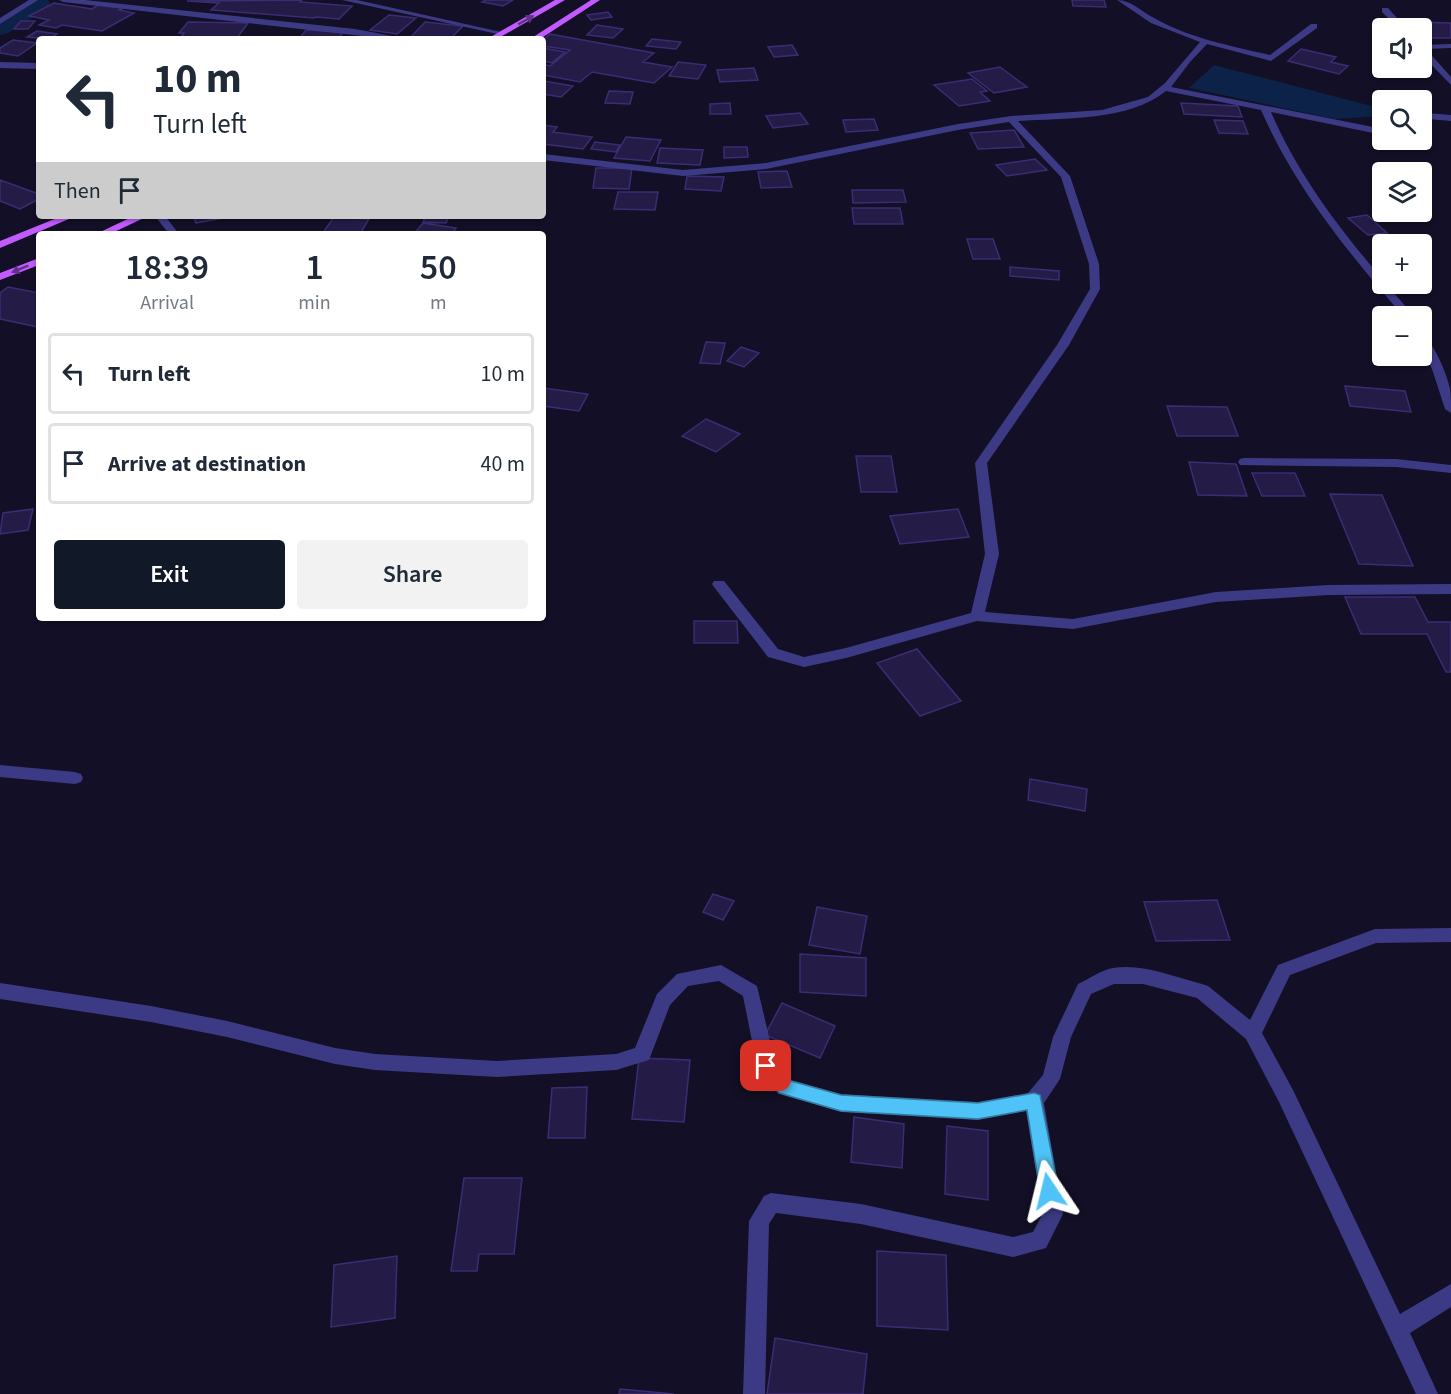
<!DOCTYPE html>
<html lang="en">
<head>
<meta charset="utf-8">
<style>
  :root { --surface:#fff; --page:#f2f2f3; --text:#1f2937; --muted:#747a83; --line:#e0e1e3; --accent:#111827 }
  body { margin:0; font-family:"Source Sans 3",sans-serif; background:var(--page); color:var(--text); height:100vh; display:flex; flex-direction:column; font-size:22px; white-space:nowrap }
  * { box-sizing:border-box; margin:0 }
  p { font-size:20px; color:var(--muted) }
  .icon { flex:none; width:33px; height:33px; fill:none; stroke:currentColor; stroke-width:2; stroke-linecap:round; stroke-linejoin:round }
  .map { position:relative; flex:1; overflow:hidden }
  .drawer { position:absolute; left:36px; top:231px; width:510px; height:390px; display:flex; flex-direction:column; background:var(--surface); border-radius:6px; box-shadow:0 2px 4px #0004 }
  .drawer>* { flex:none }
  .guide { position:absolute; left:36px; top:36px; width:510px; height:183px; border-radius:6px; box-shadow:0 2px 4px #0004; background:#fff; color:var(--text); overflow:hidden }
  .fabs { position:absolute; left:1372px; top:18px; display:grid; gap:12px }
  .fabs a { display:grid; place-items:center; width:60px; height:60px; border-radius:6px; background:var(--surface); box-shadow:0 2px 4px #0004; font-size:30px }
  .pin { position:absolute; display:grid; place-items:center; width:51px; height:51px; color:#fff; margin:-26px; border-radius:12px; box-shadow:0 3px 9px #0006 }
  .me { position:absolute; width:66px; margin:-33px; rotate:350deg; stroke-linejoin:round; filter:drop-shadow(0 0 4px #0008) }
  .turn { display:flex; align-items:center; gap:21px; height:126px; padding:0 18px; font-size:27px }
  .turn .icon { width:78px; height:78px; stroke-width:2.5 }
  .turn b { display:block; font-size:42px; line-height:51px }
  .then { display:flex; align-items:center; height:57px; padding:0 18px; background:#0003; gap:12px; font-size:22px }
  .eta { display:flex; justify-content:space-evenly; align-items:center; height:102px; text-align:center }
  .eta b { font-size:36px; font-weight:600; line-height:42px }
  .cta { display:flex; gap:12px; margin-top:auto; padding:12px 18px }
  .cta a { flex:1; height:69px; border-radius:6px; background:var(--accent); color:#fff; font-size:24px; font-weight:600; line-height:69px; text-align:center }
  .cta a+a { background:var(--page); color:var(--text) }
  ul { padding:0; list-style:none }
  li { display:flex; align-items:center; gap:18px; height:81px; margin:0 12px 9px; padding:0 6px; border:3px solid var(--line); border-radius:6px }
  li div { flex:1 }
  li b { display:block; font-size:22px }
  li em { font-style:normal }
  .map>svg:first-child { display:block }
</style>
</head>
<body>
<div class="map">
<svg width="1451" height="1394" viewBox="0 0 1451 1394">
  <rect width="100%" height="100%" fill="#130f26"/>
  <path fill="#0c2248" d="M1214,65L1383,109V116L1335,119L1189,88Z"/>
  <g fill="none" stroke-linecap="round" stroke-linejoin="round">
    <path fill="#0c2248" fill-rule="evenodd" d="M29,0H48L50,3L47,8L8,33L0,35V18Z"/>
  </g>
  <path fill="#241b47" stroke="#3b2d73" stroke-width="1.5" d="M302,0L300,2L352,6L339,19L316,17L314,18L211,10L219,3L187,1Z
    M486,0H513L503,6L482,2Z
    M1072,0H1104L1106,7L1073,6Z
    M54,3L92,9L100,4L123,8L119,10L134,13L102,31L62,25L56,28L39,25L49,20L29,16Z
    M608,12L612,17L591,20L587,15Z
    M389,15L416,18L397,34L370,30Z
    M21,21H35L28,29H14Z
    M188,22L248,23L237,38L181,37L184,33H179Z
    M425,22L463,26L450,39L410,38Z
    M1414,22L1451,23V38H1424L1422,28H1418Z
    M597,25L623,29L613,38L587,35Z
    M306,30L344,32L339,37L372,39H299Z
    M37,31L57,34L49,39L27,37Z
    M550,34L654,53L643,62L672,67L654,83L592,72L580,82L543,75V64L550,66L570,50L543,46V40Z
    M652,39L681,42L676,49L646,46Z
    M13,40L37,43L18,56L0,53V48Z
    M792,45L798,55L774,57L768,47Z
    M543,48L565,52L552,63L543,61Z
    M1301,49L1336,57L1331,62L1348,66L1339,74L1288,61Z
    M678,62L706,65L698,79L669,76Z
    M1000,67L1027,87L994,93L968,73Z
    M754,68L758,80L720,82L717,70Z
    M972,79L987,91L980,92L990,101L959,106L934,85Z
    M543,82V81L573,86L561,97L543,94Z
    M609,91L633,92L630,104L605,103Z
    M730,103L731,114H710V104Z
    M1181,103L1238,106L1242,117L1184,114Z
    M800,113L808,124L773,128L766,116Z
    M874,119L878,130L846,132L843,120Z
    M1214,120L1243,121L1248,134L1219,133Z
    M543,125L557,127L553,132L592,137L583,149L543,144Z
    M1014,130L1024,147L978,149L970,133Z
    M626,137L661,140L650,161L614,158Z
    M595,142L620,145L616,152L591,149Z
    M724,147H747L748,157L724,158Z
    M660,148L703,150L700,165L657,163Z
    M1035,159L1047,170L1007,176L996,165Z
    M596,168H632L629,189L593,188Z
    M787,171L792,187L761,188L758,172Z
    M687,176L724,177L721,191L685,189Z
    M0,180L39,194V199L20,209L0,201Z
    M852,190H903L906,202L853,203Z
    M618,192H658L655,210L614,209Z
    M852,208H900L903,224H854Z
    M1367,215L1387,233L1368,235L1348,218Z
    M193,216H234L196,223Z
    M426,216H449L446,223L423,222Z
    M334,217L369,219L360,234H322Z
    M423,223L456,228L452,234H414Z
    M967,239H993L1000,259H973Z
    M1010,267L1059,271V280L1010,276Z
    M8,287L39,293L38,327L0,319V293Z
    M706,342L725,343L720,364L700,363Z
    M741,347L759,353L744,367L727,361Z
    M1345,386L1405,391L1411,412L1350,406Z
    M543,388L588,394L579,411L543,406Z
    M1167,406L1227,407L1238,436H1177Z
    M706,419L740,434L716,452L682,436Z
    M856,456H891L897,492H861Z
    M1189,462L1236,464L1247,496L1198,495Z
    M1252,473H1295L1305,496H1262Z
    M1330,494L1382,495L1413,566L1359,564Z
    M33,509L28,530L0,534L3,513Z
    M958,509L969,537L900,544L890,516Z
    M1345,597H1415L1428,622H1451V672H1446L1427,634H1361Z
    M694,621H737L738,643H694Z
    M917,649L961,701L920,716L877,663Z
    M1030,779L1087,789L1085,811L1028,800Z
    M713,894L734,901L723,920L703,912Z
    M1217,900L1230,940L1156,941L1144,902Z
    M817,907L867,916L860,954L809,945Z
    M800,954L866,958V996L800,992Z
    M782,1003L835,1026L820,1058L765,1035Z
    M639,1058L690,1060L684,1122L632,1119Z
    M587,1087L585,1138H548L552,1088Z
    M854,1117L904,1124L902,1168L851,1162Z
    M947,1126L988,1131V1200L945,1194Z
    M464,1178H522L514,1254H479L477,1271H451Z
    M877,1251L946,1255L948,1330L877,1326Z
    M397,1256L395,1318L331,1327L334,1265Z
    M775,1338L867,1354L863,1394H767Z
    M620,1389L674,1394H619Z"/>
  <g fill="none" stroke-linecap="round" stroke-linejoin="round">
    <path fill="#3d3a85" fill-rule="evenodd" d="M29,0H38L0,24V18Z
      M59,0H85L355,29L408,39H389L63,2Z
      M342,0H357L506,33L502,35Z
      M1117,0C1131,0 1142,12 1154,18C1189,38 1231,46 1270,55L1311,24H1317V28L1271,61L1207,44L1190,62L1171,87L1383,129V135L1271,112C1298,175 1339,228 1383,280V284H1386L1414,316H1403C1348,252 1295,188 1261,110L1166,91C1129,121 1064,118 1018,121L1070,176L1099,264L1100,289L1069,345L987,463L999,554L985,612L1073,619L1216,592L1328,585L1451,584V594L1328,595L1216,602L1073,629L977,621L846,658L804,667L768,657L714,587L712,584L714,581H724L778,649L804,657L846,648L971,613L985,554L975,463L1057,345L1090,289L1089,264L1061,177L1009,122L958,130L766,169L683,176L543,160V154L683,170L766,163L958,124L1011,116L1102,110L1148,97L1165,83L1200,42L1151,23Z
      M1382,8H1388L1406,28H1398L1382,12Z
      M1451,44V48L1426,49L1451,77V85L1422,55V45Z
      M0,62L39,63V69L0,68Z
      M1426,113L1451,115V121L1428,119L1422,124V115Z
      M155,216H165L179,234H169Z
      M1422,336C1433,339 1448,377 1450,389C1451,396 1451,405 1451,413L1445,409L1432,369L1422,350Z
      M1244,458L1396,459L1451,465V473L1396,467L1240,465L1238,462L1240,459Z
      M0,765L75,772L81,774L83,778L81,782L75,784L0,777Z
      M1451,928V942L1376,943L1290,975L1262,1033L1293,1090L1400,1314L1451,1284V1307L1410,1333L1438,1394H1416L1279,1102L1246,1039L1197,998L1143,984H1114L1091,994L1071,1037L1060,1079L1044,1103L1063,1214L1046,1248L1013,1257L861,1224L776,1213L769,1224L765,1394H743L749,1221L764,1196L771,1193L861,1204L1013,1237L1033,1232L1043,1213L1026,1111L978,1120L841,1112L778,1093L757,1066L743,996L719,981L688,986L670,1005L649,1060L616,1070L497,1077L375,1070L335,1064L227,1037L151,1022L0,999V983L151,1006L227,1021L335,1048L375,1054L497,1061L616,1054L635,1048L657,994L677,974L721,965L757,986L775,1062L791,1080L841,1094L978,1102L1028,1093L1043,1075L1053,1037L1078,984C1089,979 1101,970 1113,968C1142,963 1174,977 1202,984L1208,986L1250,1020L1278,965L1375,929Z"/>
    <path fill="#c25bff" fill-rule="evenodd" d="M555,0H565L497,39H487Z
      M591,0H600L540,39H530Z
      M62,216H76L0,248V241Z
      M134,216H148L110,234H96Z
      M39,258V265L0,280V273Z"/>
  </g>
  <defs><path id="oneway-solid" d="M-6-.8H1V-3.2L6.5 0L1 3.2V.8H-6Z" transform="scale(1.5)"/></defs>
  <g fill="#623188">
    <use href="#oneway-solid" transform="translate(526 20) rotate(-29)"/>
    <use href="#oneway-solid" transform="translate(20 269) rotate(157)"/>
  </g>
  <path fill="#4fc3f7" stroke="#337fa1" stroke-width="1.5" d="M766,1058L772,1061L791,1081L841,1095L978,1103L1034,1093L1040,1095L1059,1191L1056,1198L1049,1200L1043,1198L1040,1191L1027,1110L978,1119L841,1111L779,1093L757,1066L760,1061Z"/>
</svg>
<div class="fabs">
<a><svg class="icon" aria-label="sound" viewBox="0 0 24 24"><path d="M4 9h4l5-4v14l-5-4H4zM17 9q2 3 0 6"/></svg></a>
<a><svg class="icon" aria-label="search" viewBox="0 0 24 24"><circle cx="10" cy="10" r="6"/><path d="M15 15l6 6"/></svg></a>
<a><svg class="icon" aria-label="layers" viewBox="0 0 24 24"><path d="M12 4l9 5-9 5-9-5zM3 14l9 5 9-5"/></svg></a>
<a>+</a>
<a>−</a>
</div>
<div class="pin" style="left:766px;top:1066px;background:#d93025"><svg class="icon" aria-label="arrive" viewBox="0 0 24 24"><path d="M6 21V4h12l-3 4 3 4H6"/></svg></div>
<svg class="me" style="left:1049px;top:1191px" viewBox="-20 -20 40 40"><path d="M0-17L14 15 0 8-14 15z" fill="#4fc3f7" stroke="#fff" stroke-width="4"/></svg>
<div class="guide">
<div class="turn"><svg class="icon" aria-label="left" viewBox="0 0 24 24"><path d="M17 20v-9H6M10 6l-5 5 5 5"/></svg><div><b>10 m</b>Turn left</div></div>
<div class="then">Then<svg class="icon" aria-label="arrive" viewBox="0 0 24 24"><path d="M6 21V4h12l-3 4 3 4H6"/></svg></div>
</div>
<section class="drawer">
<div class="eta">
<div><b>18:39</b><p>Arrival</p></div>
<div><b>1</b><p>min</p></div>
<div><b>50</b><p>m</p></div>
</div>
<ul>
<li><svg class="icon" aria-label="left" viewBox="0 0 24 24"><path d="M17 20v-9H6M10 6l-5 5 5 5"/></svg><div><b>Turn left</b></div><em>10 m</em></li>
<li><svg class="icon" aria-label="arrive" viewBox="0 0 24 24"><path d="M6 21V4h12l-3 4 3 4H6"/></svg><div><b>Arrive at destination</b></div><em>40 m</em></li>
</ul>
<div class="cta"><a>Exit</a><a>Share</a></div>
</section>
</div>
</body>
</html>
